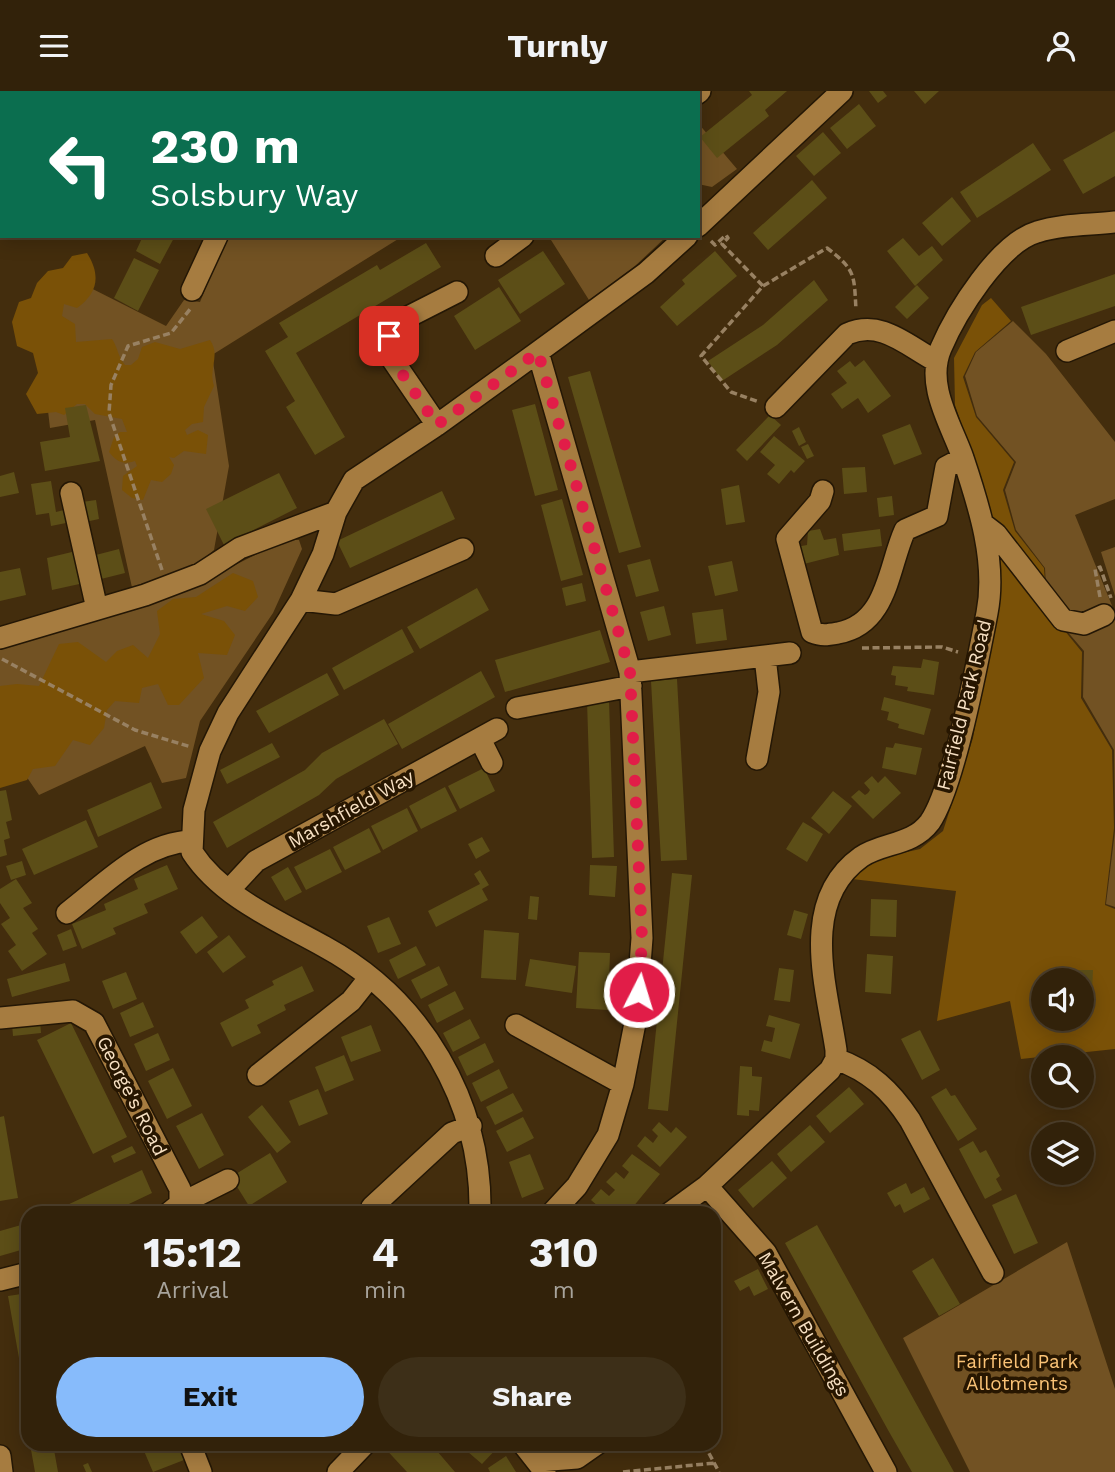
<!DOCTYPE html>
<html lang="en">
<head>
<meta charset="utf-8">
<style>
  :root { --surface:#32220a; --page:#3d2f18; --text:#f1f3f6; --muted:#a8a49c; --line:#4d3f2b; --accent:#87bbfb }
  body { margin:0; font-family:"Work Sans",sans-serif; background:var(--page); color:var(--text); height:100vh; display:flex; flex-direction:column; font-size:26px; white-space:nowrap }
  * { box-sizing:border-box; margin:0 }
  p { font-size:23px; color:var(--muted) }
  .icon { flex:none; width:38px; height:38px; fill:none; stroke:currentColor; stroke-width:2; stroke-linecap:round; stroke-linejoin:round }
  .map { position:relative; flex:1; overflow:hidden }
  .panel { position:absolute; left:21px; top:1115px; width:700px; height:245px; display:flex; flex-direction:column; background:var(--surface); border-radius:21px; box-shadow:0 4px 18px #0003,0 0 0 2px var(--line) }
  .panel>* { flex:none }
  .top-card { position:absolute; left:0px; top:0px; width:700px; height:147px; box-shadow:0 4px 18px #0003,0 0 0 2px var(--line); background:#0b6e4f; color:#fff; overflow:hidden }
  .buttons { position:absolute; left:1031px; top:877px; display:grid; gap:14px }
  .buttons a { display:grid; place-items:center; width:63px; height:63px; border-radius:50%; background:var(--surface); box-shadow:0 4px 18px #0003,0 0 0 2px var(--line); font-size:35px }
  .pin { position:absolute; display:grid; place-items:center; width:60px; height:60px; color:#fff; margin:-30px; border-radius:14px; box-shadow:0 4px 10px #0006 }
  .me { position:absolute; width:77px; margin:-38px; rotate:5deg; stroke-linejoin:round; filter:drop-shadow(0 0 5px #0008) }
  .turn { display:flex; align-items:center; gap:24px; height:147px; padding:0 35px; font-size:32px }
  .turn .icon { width:91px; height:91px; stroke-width:2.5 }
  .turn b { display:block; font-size:49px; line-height:60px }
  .eta { display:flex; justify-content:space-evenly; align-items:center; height:119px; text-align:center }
  .eta b { font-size:42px; font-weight:700; line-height:49px }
  .cta { display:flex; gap:14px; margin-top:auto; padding:14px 35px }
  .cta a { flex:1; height:80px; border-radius:42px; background:var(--accent); color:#111; font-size:28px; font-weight:700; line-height:80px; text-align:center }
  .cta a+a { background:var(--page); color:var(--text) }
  header { display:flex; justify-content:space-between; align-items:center; height:91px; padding:0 35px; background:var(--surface); font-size:32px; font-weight:700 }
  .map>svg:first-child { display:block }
</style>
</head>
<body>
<header><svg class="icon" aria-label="menu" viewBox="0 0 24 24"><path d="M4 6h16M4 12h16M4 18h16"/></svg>Turnly<svg class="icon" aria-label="person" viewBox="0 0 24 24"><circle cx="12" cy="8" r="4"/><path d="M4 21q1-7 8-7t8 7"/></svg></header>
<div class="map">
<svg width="1115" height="1381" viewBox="0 0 1115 1381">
  <rect width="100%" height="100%" fill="#432d0d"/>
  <path fill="#725223" d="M432,0H589L431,2Z
    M698,32L737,78L712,96L698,93Z
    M227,145H403L212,264L229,375L214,459L191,479L133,501L95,329L50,337L42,268L65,184L166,235L184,209L200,211Z
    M556,145H667L635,175L589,209L551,149Z
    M1013,230L1046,263L1115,351V408L1075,424L1115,522V720L1114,659L1083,606L1084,560L1047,517L1045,477L1016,439L1005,399L1016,371L977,325L965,285L976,261Z
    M287,448L299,449L302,458L273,522L200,630L186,687L162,692L145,655L39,704L0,647V555L185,499Z
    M1115,456V505L1101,461Z
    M1115,740V816L1106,813Z
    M1067,1151L1115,1298V1381H970L903,1247Z"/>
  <path fill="#7a5107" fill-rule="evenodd" d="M87,162C101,184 98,202 77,217L64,213L62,225L75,233L76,251L112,248C118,257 118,266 125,274H131L138,268L142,256L155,251L180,258L210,249C221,265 208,277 214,295L204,316L203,331L192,333L185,339L187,344L198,339L208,344L206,363L184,360L174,367L169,366L174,374L171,383L162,391L151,389L143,409L132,407L122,399L123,385L137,375L135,370C123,374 117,371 109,361L114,346L120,341H127L122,328L95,323L85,313H77L64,324L56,321L37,323L26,303L38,282L33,262L17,255L12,231L19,211L31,207L37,192L48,180L63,177L72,165Z
    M991,207L1011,230L975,261L963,286L976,326L1014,371L1003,399L1015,440L1044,477L1047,518L1082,561L1081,607L1112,659L1114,737L1105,814L1115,818V958L1021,968L1010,910L937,930L956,800L852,788L872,769L920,758L943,740L973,647L995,521L993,427L955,314L954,267L982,214ZM1043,889H1082V928H1043Z
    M233,482L253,490L258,506L245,520L227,515L201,523L224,530L235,544L227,564L198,562L204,587L179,614H168L158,593L142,597L139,612L115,610L107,619L104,637L90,654L73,649L55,675L33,678L27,689L0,697V595L17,593L39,595L59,553L78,551L106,571L117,560L133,554L148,567L160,543L157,520L173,508L196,506Z"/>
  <path fill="#5c4e17" d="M749,0H787L765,19L769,25L717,67L700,46L752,4Z
    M869,0H883L887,5L878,12Z
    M914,0H939L925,13Z
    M859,13L876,35L847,58L830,37Z
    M1115,40V85L1083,103L1063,69Z
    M823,41L841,62L814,85L796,65Z
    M1033,52L1051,79L977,127L960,101Z
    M812,89L827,107L768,159L753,142Z
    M952,106L971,130L942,155L922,132Z
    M143,145H175L160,173L136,160Z
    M903,147L919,165L932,155L943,169L915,195L887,160Z
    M426,152L441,176L296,262L345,346L315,364L286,316L295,310L265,260L288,246L279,232L377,174L380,179Z
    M543,160L565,193L520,223L498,189Z
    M715,160L737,185L677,235L660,216L685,193L682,189Z
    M134,167L159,179L138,220L114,207Z
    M1115,183V215L1031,244L1021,216Z
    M814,189L828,209L777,254L722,290L708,270L763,234Z
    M917,194L929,207L907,228L895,216Z
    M499,196L521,230L475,259L454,225Z
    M864,269L891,305L868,322L858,307L842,318L831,303L847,292L837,280L850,270L855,276Z
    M590,280L641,456L619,462L568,286Z
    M535,313L558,399L535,405L512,319Z
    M86,314L100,370L45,380L40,351L70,346L65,317Z
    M770,324L781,334L747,370L736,359Z
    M910,333L922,363L894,374L882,344Z
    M799,336L806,351L799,355L792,340Z
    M774,345L805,370L794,382L791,379L779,393L767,383L775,374L760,361Z
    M808,353L814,365L807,368L801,356Z
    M865,376L867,401L844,403L842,377Z
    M14,381L19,402L0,406V385Z
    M279,382L297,417L224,454L206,418Z
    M51,390L56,421L64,419L66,432L51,435L49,422L36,424L31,393Z
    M739,394L745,431L726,434L721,398Z
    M442,400L455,428L350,477L337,450Z
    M892,405L894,424L879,426L877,407Z
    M562,408L583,484L561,490L541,414Z
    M96,409L99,428L85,431L82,411Z
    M820,438L824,449L836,447L839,464L800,474L796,456L807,454L808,440Z
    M880,438L882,455L844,460L842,443Z
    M119,458L125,482L93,490L88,466Z
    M76,460L84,492L52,499L47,467Z
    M650,468L659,500L636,506L627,474Z
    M732,470L738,500L715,505L708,475Z
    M20,477L26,504L0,510V481Z
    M582,492L586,510L566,515L562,497Z
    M477,497L489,519L420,558L407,536Z
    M664,515L671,544L648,550L640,521Z
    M723,518L727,549L696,553L692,522Z
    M402,538L414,561L344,599L332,577Z
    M600,539L610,571L505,601L495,569Z
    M923,568L939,571L934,604L907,600L908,596L895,594L896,585L891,584L893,575L921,577Z
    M481,580L495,606L402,658L388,633Z
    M327,582L339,604L269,642L256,620Z
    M677,588L687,769L661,770L651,590Z
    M884,606L931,618L924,644L898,637L899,633L887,629L889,621L881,619Z
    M609,609L614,766L592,767L587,610Z
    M384,628L398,653L336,688L319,704L227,757L213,731L305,679L322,662Z
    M272,652L280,666L227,693L220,679Z
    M895,652L922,657L916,684L882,677L886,656L893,657Z
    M484,677L495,700L460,718L448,695Z
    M872,685L878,692L885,685L901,702L873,728L851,706L859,699L865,704L868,702L870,699L864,692Z
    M151,691L162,717L98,746L87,719Z
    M445,696L457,720L421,738L409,715Z
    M6,699L12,729L6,731L10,747L4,749L7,764L0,766V700Z
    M833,700L852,715L829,743L811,727Z
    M407,717L418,740L383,759L371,735Z
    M86,729L98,756L34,784L22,758Z
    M803,731L823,743L807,771L786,758Z
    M369,737L381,761L345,779L333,756Z
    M482,746L490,760L476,768L468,753Z
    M330,758L342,781L306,799L294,776Z
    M22,770L26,784L11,789L6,775Z
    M167,774L178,798L144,813L148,822L113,837L116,843L82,858L72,833L106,819L104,813L138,798L134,788Z
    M590,774L617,775L615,806L589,804Z
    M288,776L302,801L285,810L271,786Z
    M480,779L489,794L482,798L488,809L436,836L428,820L480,793L474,783Z
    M672,782L692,784L668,1020L648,1018Z
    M16,788L32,812L23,817L38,838L32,842L47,863L22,880L8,860L16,854L1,833L10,827L0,812V798Z
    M530,805L539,806L537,829L528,828Z
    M871,808L897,809L896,846L870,845Z
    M794,819L808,823L801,848L787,844Z
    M202,825L218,846L196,863L180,841Z
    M389,826L401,853L378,862L367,835Z
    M71,838L77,855L63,860L57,844Z
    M484,839L519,842L516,889L481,887Z
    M229,844L246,866L223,882L207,861Z
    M416,855L426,874L398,888L389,869Z
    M579,861L610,862L608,919L576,917Z
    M867,863L893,865L891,903L865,901Z
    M530,868L576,875L572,902L525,895Z
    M65,872L70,890L12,906L7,888Z
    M302,875L314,900L284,914L286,919L257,934L261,942L232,956L220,932L249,917L245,909L274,894L272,890Z
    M439,875L448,894L421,908L411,889Z
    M779,877L794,879L790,911L774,909Z
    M1066,879H1093L1092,901H1082V889H1066Z
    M126,881L137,908L113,918L102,890Z
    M455,900L464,918L437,932L428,914Z
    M143,911L154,936L130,946L120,922Z
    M769,924L800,933L790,968L761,960L764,949L772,951L775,937L766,935Z
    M470,928L480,947L453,961L443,942Z
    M40,930L41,942L13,945L12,933Z
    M71,932L127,1046L93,1063L37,949Z
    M371,934L381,960L351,971L341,946Z
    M920,939L940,979L922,989L901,948Z
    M158,942L170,969L146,980L134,953Z
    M485,952L494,971L467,985L458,966Z
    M344,964L354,989L325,1001L315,976Z
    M740,975L752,976V985L762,986L759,1020L749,1019V1025L737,1024Z
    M173,977L192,1015L167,1028L148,990Z
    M499,978L508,997L481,1011L472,992Z
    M849,996L864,1013L830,1042L816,1025Z
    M946,997L951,1005L955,1004L977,1038L958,1050L931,1006Z
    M318,998L328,1023L299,1035L289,1010Z
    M513,1002L523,1020L495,1034L486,1016Z
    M262,1014L291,1051L277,1062L248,1026Z
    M202,1022L224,1064L199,1078L176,1035Z
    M4,1025L18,1107L0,1110V1026Z
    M523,1026L534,1047L507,1061L496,1040Z
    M659,1031L671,1042L676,1036L687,1046L660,1076L637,1055L645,1045L653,1052L658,1045L652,1039Z
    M810,1034L825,1051L791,1081L777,1063Z
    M973,1050L980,1062L986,1059L1000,1085L996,1088L1002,1099L985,1108L959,1058Z
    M132,1055L136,1062L114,1072L111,1065Z
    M270,1062L287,1091L249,1115L231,1086Z
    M530,1063L544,1098L522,1107L509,1071Z
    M632,1063L660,1083L628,1122H595L599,1116L591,1109L601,1098L609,1105L615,1099L606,1091L616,1081L624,1088L629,1081L622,1075Z
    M772,1070L787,1087L753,1117L738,1099Z
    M142,1079L152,1102L110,1122H50Z
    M906,1092L911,1103L924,1096L930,1108L904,1122L900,1113L895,1116L887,1102Z
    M1016,1103L1038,1152L1014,1163L992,1114Z
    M28,1132V1157L0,1165V1140Z
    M817,1134L830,1157L954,1381H912L888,1339L785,1152Z
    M933,1167L960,1213L939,1225L912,1180Z
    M758,1178L768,1198L754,1205L749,1195L740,1200L734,1190Z
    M28,1202V1283L22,1284L8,1205Z
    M28,1292V1335L27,1336L19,1294Z
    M30,1353H53L58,1381H35Z
    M141,1353H177L184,1369L153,1381Z
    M381,1353H431L455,1381H407Z
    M476,1353H501L482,1373L468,1361Z
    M506,1365L516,1381H490L488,1377Z
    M88,1372L92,1381H86L83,1374Z"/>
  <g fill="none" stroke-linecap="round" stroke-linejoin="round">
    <g stroke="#241705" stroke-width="24">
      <path id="minor" d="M297,2L298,0
        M698,2L700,0
        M698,135L842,0
        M496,165L523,145
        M192,199L217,145
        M1067,260L1115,240
        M538,261L630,581L642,847L636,927L623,993L608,1044L577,1095L552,1122
        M776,316L847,243C881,228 906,254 936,270
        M437,334L392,268L389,245L404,228L457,201
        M823,400L820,410L787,448L812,541C822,545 827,544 838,542C888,533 888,476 905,439L937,425L946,376L963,367
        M71,402L97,518
        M983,433L996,443L1063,529L1084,533L1104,524
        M301,509L336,513L463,458
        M0,547L145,504L200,483L240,457L336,421
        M630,581L790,562
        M517,617L631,595
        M480,648L492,672
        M757,668L769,601L765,566
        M229,799L256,770L497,638
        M67,822C104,794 142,752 191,750
        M0,927L73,920L94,932L180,1098V1113L169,1122
        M516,934L623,993
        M836,968C870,980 891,1000 910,1029L993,1182
        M258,984L351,910L370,886
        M707,1095L766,1162L886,1381
        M180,1113L228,1089
        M372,1116L452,1042L471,1035
        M480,1122C482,1011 422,909 325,856C279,830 222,807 192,761L194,719L210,660L228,622L301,509L323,463L336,421L354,389L437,334L538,261L646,182L687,145
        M670,1122L707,1095L830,979L836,968V959C827,897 798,811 861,766C883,751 912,755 930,731C954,696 978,569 987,522C997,471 979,415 963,367C951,333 925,294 941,257C956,222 999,152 1037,141C1062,133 1089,134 1115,131
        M0,1189L28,1182
        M190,1353L201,1381
        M523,1353L545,1381
        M0,1365L2,1381
        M538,1370L577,1367L597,1353
        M338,1381L365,1353"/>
    </g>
    <path stroke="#988162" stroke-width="3.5" stroke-dasharray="7 3.5" stroke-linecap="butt" d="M324,2V0
      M711,150L715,154L726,144L728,147L722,153L763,195L701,265L731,301L759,311
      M763,195L827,157C856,179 854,184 856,219
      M162,479L109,322L111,294L128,255L171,242L191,217
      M1100,506L1095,478L1100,476L1111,507
      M862,557L942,556L958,561
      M2,568L135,639L191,656
      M704,1353L719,1381
      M623,1381L715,1372"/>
    <use href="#minor" stroke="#a67c40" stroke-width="21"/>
  </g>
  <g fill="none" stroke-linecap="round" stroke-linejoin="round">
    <path stroke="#e11d48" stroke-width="12" stroke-dasharray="0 21.6" d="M389,245L392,268L437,334L538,261L630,581L642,847L639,901"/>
  </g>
  <g text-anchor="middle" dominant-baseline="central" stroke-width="7" stroke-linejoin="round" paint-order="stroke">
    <g font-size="19" fill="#f7e0c2" stroke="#271600">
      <text transform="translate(964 614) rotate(-76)">Fairfield Park Road</text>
      <text transform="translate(351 718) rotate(-29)">Marshfield Way</text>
      <text transform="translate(132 1005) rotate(63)">George's Road</text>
      <text transform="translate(804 1233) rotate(60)">Malvern Buildings</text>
    </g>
    <g font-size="19" fill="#fac275" stroke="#271600">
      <text x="1017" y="1270">Fairfield Park<tspan x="1017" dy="22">Allotments</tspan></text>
    </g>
  </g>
</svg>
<div class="buttons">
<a><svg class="icon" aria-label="sound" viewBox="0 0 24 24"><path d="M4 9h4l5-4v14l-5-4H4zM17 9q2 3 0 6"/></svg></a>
<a><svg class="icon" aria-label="search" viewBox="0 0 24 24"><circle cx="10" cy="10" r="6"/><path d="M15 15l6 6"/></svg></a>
<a><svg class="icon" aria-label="layers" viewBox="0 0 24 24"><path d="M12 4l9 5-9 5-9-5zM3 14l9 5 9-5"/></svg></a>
</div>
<div class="pin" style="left:389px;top:245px;background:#d93025"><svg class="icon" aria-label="arrive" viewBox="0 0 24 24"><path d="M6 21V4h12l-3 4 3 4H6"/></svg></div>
<svg class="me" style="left:639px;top:901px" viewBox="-20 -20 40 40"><circle r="17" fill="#e11d48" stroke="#fff" stroke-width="3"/><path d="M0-11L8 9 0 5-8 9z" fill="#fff"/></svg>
<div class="top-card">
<div class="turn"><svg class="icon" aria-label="left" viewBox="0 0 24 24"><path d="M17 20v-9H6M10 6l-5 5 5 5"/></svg><div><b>230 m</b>Solsbury Way</div></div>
</div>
<section class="panel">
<div class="eta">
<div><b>15:12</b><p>Arrival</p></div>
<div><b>4</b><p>min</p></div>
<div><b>310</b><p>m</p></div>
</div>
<div class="cta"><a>Exit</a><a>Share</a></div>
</section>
</div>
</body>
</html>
